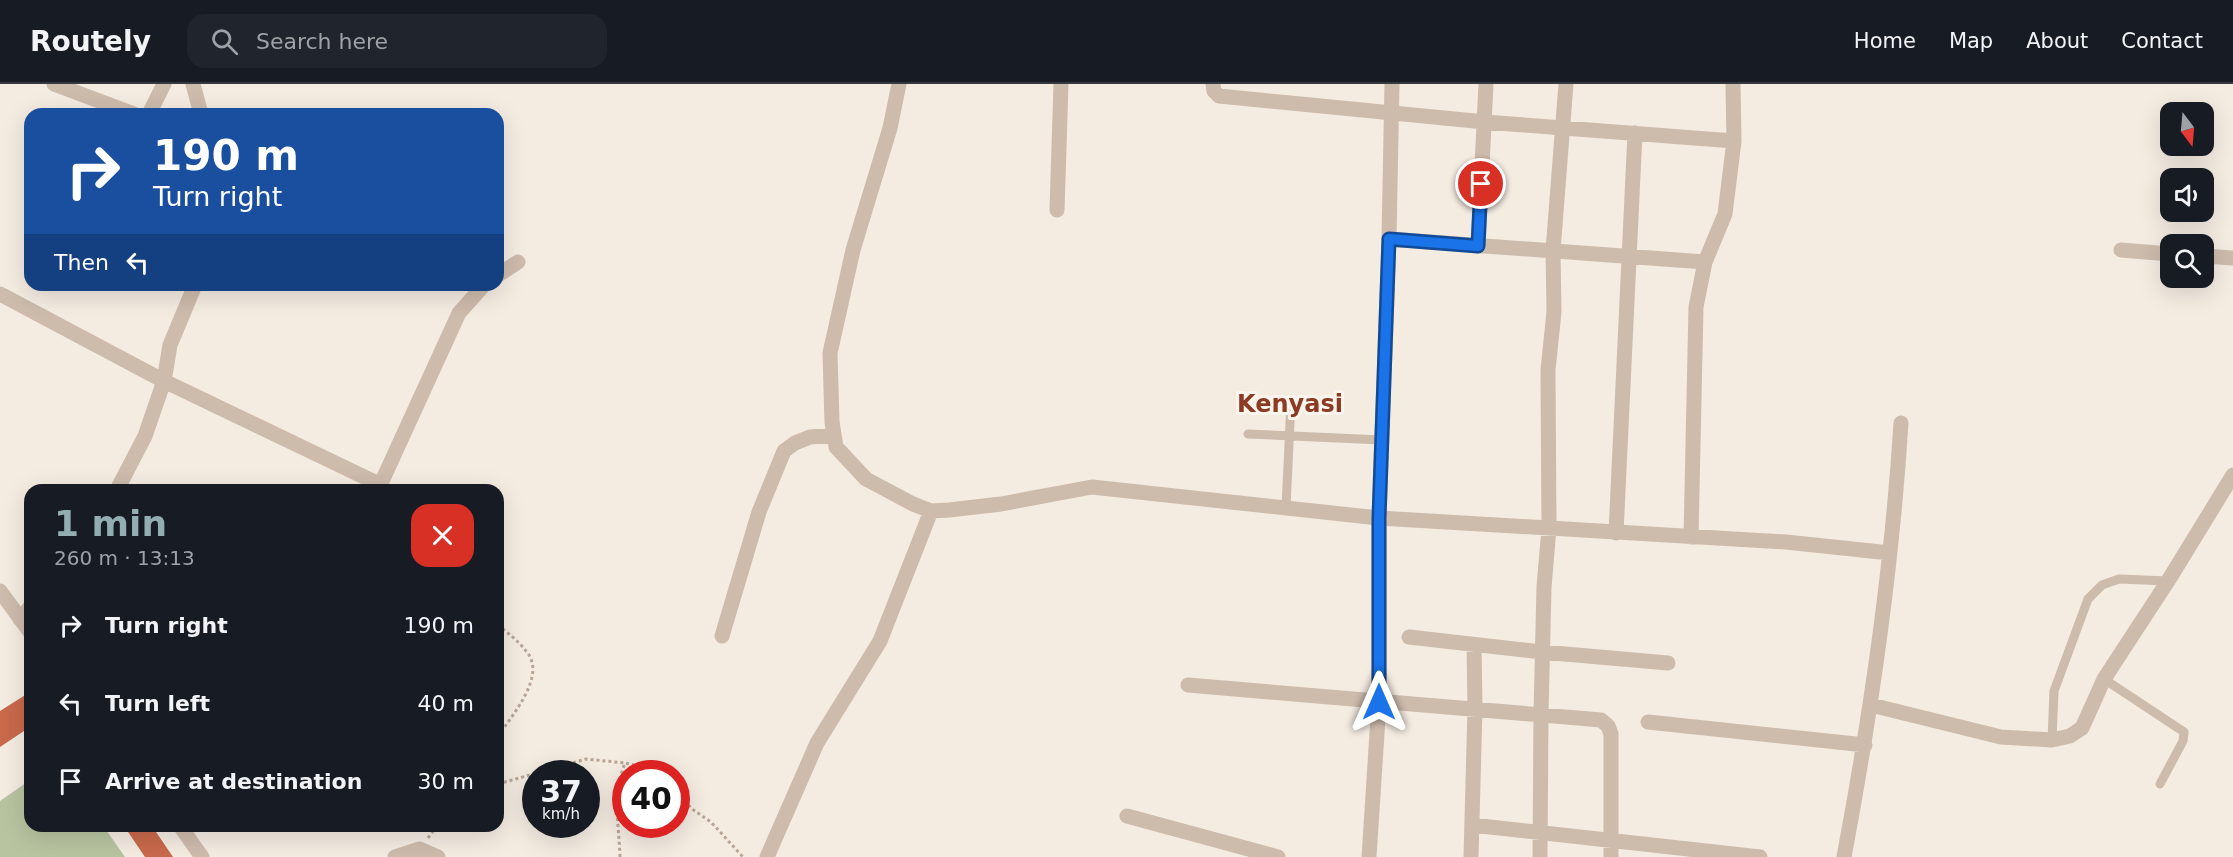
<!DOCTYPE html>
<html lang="en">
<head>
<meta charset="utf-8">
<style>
  :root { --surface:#171b24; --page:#20242c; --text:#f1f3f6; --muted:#9ea1a6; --line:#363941; --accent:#92aeb2 }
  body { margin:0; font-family:"DejaVu Sans",sans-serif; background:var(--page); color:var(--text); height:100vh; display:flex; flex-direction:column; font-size:22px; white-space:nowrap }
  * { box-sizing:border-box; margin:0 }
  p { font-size:20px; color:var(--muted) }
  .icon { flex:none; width:33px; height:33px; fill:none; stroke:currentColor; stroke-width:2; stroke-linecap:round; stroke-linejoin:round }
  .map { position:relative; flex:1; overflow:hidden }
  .details { position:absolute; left:24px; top:400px; width:480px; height:348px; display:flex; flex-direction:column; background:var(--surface); border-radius:18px; box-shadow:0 6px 24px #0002 }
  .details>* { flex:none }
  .banner { position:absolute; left:24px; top:24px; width:480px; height:183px; border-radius:18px; box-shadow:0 6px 24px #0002; background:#1a4fa0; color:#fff; overflow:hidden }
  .needle { width:39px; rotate:164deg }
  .tools { position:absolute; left:2160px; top:18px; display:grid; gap:12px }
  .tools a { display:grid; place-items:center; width:54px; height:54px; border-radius:12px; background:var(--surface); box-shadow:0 6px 24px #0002; font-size:30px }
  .speed { position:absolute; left:522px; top:676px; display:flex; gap:12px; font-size:30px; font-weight:700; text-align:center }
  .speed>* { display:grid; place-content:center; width:78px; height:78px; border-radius:50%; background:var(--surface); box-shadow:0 6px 24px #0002; line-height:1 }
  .speed small { font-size:15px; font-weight:400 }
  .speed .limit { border:9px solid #d22; background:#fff; color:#111 }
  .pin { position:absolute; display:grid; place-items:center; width:51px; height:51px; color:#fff; margin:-26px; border:3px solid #fff; border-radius:50%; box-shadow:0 2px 6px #0007 }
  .me { position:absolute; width:66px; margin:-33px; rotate:0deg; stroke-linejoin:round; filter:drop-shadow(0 0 4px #0008) }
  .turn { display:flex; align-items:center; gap:21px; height:126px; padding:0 30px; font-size:27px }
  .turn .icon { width:78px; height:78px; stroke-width:2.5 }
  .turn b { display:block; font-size:42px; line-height:51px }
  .then { display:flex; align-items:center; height:57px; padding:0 30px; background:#0003; gap:12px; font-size:22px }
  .round { display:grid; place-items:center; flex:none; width:63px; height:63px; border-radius:18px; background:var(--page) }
  .overview { display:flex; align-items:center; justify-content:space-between; height:102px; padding:0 30px }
  h1 { font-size:36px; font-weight:800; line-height:45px; color:var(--accent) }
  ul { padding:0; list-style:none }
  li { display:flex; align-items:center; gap:18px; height:78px; padding:0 30px }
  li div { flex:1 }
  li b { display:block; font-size:22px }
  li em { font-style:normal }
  header { display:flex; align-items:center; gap:36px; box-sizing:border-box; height:84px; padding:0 30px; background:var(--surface); border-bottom:2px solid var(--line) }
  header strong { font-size:28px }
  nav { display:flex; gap:33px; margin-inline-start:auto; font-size:21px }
  .search { width:420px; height:54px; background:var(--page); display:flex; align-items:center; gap:15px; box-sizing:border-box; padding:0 21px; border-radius:18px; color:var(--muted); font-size:22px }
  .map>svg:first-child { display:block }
</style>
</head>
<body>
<header>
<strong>Routely</strong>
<div class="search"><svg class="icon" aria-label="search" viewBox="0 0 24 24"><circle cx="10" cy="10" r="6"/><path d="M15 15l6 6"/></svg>Search here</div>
<nav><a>Home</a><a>Map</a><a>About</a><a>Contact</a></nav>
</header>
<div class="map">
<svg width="2233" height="773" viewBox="0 0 2233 773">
  <rect width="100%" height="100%" fill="#f4ebe1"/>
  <path fill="#b8c4a0" d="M30,696V742L104,743L125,773H0V717Z"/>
  <path fill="#c8694b" d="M30,608V643L0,663V627Z
    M124,742H152L173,773H145Z"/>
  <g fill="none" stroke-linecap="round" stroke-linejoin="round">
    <path stroke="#b9a596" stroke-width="3" stroke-dasharray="3 3" stroke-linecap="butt" d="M498,541C509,550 521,559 529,571C544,595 511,633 498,652
      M498,700L586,675L625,679
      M676,708L692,725L711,738L743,773
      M428,754L437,742
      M620,773C619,739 612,713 625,679L639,682L650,690"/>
    <path stroke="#cdbbac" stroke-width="9" d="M1248,350L1382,356
      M1286,423L1291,318
      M2104,595L2184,648L2183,657L2160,700
      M2052,656L2054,607L2088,515L2102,501L2119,495L2168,497"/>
    <path stroke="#cdbbac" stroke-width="15" d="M54,0L134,30
      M193,0L201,30
      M899,0L890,44L853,166L830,269L832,338L836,363L866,395L913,420L931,427L949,426L1001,420L1092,403L1379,434L1786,458L1890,469
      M1213,0L1214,7L1219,12L1485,38L1734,57
      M149,30L164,0
      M1057,126L1061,0
      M1389,155L1705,178
      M1478,162L1486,0
      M2121,166L2170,170
      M2204,172L2233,174
      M498,191L518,178
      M0,210L164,297L381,401
      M117,406L145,352L164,297L170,261L195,201
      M378,406L459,229L484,201
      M1616,449L1635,49
      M1691,453L1696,223L1705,178L1725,130L1734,57L1733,0
      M0,507L30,548
      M20,535L30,523
      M722,552L759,428L784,367L795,359L810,353L834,351
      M1409,553L1542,568L1668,579
      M1188,601L1601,636L1608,642L1611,650V773
      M1871,621L2001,653L2052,656L2070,652L2082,644L2104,595L2168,497L2233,391
      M1648,638L1865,661
      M1127,732L1278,773
      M1472,741L1760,773
      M180,742L202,773
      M395,773L420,765L438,773
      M767,773L817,659L880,557L931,427
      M1471,773L1475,624L1474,561
      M1540,773L1541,630L1544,503L1549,444L1548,286L1554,228L1553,167L1566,0
      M1844,773C1871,629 1892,485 1901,339"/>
    <path stroke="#cdbbac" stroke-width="15" d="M1369,773L1379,618V434L1389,155L1392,0"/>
  </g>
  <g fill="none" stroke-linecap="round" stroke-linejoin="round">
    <g stroke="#114b97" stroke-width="15">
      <path id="route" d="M1379,618V434L1389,155L1478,162L1481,100"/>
    </g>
    <use href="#route" stroke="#1a73e8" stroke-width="10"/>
  </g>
  <g text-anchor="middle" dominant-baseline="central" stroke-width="6" stroke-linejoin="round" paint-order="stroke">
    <g font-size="24" font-weight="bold" fill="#8c3b22" stroke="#fbf5ee">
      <text x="1290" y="320">Kenyasi</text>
    </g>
  </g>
</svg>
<div class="tools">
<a><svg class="needle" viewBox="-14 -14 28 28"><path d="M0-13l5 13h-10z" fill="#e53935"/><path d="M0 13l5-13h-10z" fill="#9ea1a6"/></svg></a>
<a><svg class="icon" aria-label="sound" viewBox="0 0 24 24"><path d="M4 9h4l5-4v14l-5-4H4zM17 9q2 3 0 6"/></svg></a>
<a><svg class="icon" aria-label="search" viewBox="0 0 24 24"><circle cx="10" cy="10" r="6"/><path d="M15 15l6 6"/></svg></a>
</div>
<div class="speed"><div>37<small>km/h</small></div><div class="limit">40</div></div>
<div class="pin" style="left:1481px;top:100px;background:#d93025"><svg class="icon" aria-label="arrive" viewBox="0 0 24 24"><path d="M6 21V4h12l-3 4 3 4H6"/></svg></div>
<svg class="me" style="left:1379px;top:618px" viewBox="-20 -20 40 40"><path d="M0-17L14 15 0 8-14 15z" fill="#1a73e8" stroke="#fff" stroke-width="4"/></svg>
<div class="banner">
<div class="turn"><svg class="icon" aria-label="right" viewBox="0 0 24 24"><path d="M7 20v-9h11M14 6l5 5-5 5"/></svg><div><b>190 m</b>Turn right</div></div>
<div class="then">Then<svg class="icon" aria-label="left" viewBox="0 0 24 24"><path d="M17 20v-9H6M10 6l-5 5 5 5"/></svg></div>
</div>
<section class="details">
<div class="overview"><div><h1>1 min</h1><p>260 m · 13:13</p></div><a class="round" style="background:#d93025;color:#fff"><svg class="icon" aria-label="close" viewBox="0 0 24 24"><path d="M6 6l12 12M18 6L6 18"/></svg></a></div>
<ul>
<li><svg class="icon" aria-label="right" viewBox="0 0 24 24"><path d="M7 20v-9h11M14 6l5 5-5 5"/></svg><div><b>Turn right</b></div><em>190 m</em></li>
<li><svg class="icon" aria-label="left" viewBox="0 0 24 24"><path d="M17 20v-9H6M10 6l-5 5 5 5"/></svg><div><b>Turn left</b></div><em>40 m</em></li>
<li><svg class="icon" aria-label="arrive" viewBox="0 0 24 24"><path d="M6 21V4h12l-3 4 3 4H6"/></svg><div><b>Arrive at destination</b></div><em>30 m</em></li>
</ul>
</section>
</div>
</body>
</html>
